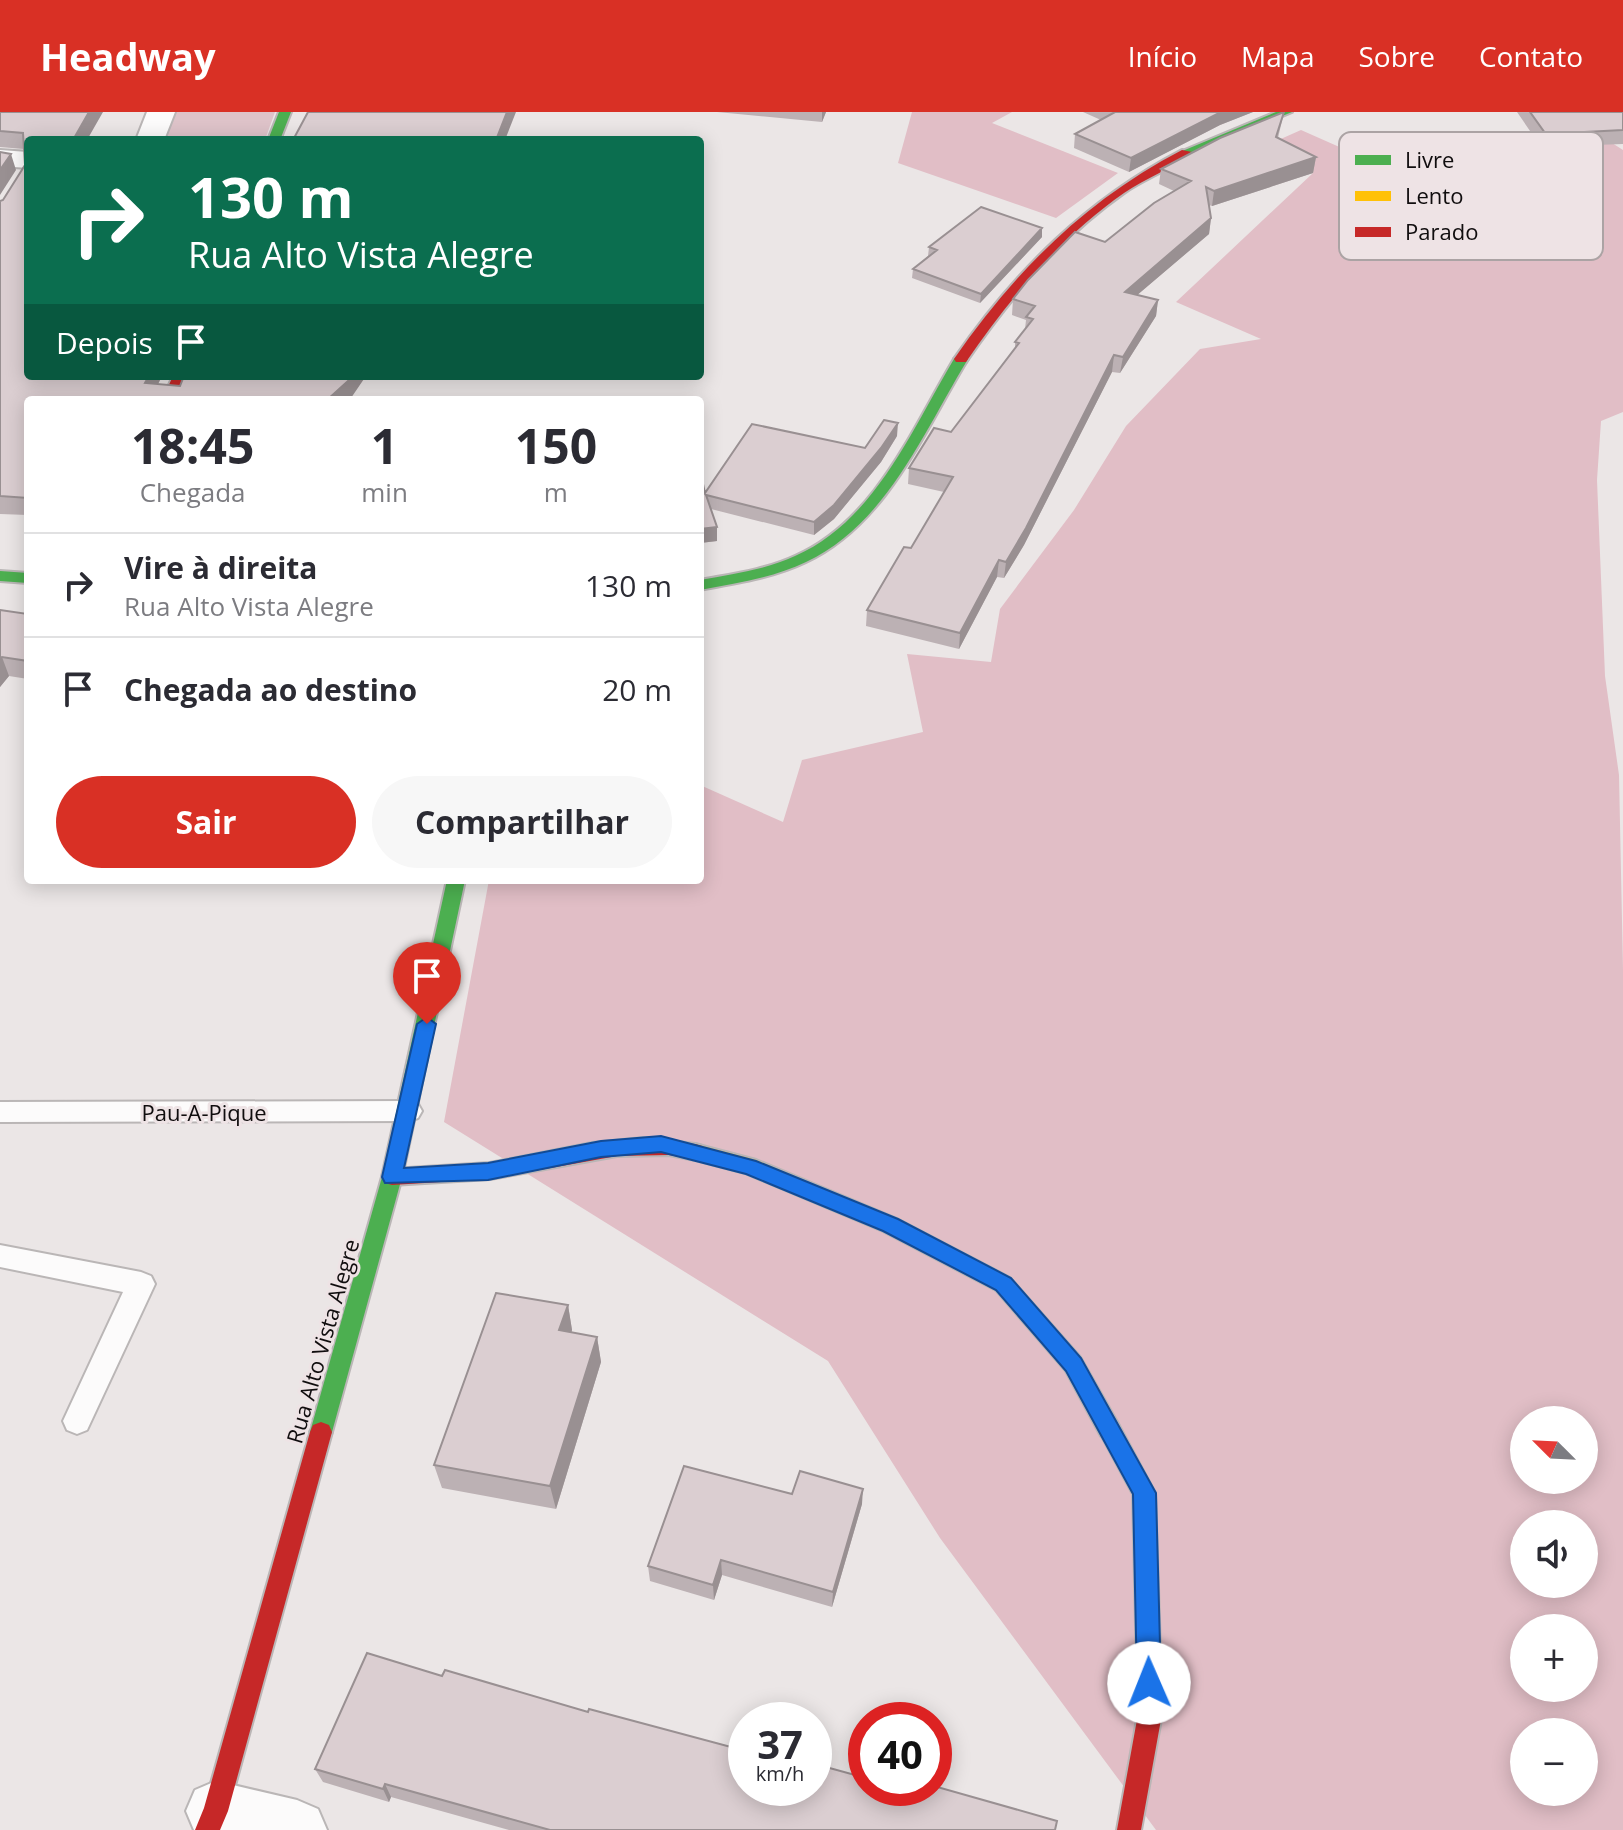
<!DOCTYPE html>
<html lang="pt">
<head>
<meta charset="utf-8">
<style>
  :root { --surface:#fff; --page:#f7f7f7; --text:#2b2b33; --muted:#7c7c81; --line:#e1e1e2; --accent:#d93025 }
  body { margin:0; font-family:"Open Sans",sans-serif; background:var(--page); color:var(--text); height:100vh; display:flex; flex-direction:column; font-size:30px; white-space:nowrap }
  * { box-sizing:border-box; margin:0 }
  p { font-size:26px; color:var(--muted) }
  .icon { flex:none; width:44px; height:44px; fill:none; stroke:currentColor; stroke-width:2; stroke-linecap:round; stroke-linejoin:round }
  .map { position:relative; flex:1; overflow:hidden }
  .drawer { position:absolute; left:24px; top:284px; width:680px; height:488px; display:flex; flex-direction:column; background:var(--surface); border-radius:8px; box-shadow:0 4px 20px #0003 }
  .drawer>* { flex:none }
  .banner { position:absolute; left:24px; top:24px; width:680px; height:244px; border-radius:8px; box-shadow:0 4px 20px #0003; background:#0b6e4f; color:#fff; overflow:hidden }
  .needle { width:52px; rotate:294deg }
  .tools { position:absolute; left:1510px; top:1294px; display:grid; gap:16px }
  .tools a { display:grid; place-items:center; width:88px; height:88px; border-radius:50%; background:var(--surface); box-shadow:0 4px 20px #0003; font-size:40px }
  .speed { position:absolute; left:728px; top:1590px; display:flex; gap:16px; font-size:40px; font-weight:700; text-align:center }
  .speed>* { display:grid; place-content:center; width:104px; height:104px; border-radius:50%; background:var(--surface); box-shadow:0 4px 20px #0003; line-height:1 }
  .speed small { font-size:20px; font-weight:400 }
  .speed .limit { border:12px solid #d22; background:#fff; color:#111 }
  .pin { position:absolute; display:grid; place-items:center; width:68px; height:68px; color:#fff; margin:-82px -34px; border-radius:50% 50% 50% 0; rotate:-45deg; box-shadow:0 0 8px #0007 }
  .pin .icon { rotate:45deg }
  .me { position:absolute; width:88px; margin:-44px; rotate:359deg; stroke-linejoin:round; filter:drop-shadow(0 0 6px #0008) }
  .turn { display:flex; align-items:center; gap:28px; height:168px; padding:0 32px; font-size:36px }
  .turn .icon { width:104px; height:104px; stroke-width:2.5 }
  .turn b { display:block; font-size:56px; line-height:68px }
  .then { display:flex; align-items:center; height:76px; padding:0 32px; background:#0003; gap:16px; font-size:30px }
  .eta { display:flex; justify-content:space-evenly; align-items:center; height:136px; text-align:center }
  .eta b { font-size:48px; font-weight:700; line-height:56px }
  .primary-button { display:flex; gap:16px; margin-top:auto; padding:16px 32px }
  .primary-button a { flex:1; height:92px; border-radius:48px; background:var(--accent); color:#fff; font-size:32px; font-weight:700; line-height:92px; text-align:center }
  .primary-button a+a { background:var(--page); color:var(--text) }
  ul { padding:0; list-style:none }
  li { display:flex; align-items:center; gap:24px; height:104px; padding:0 32px; border-top:2px solid var(--line) }
  li div { flex:1 }
  li b { display:block; font-size:30px }
  li em { font-style:normal }
  header { display:flex; align-items:center; gap:48px; box-sizing:border-box; height:112px; padding:0 40px; background:var(--accent); color:#fff }
  header strong { font-size:38px }
  nav { display:flex; gap:44px; margin-inline-start:auto; font-size:28px }
  .map>svg:first-child { display:block }
</style>
</head>
<body>
<header>
<strong>Headway</strong>
<nav><a>Início</a><a>Mapa</a><a>Sobre</a><a>Contato</a></nav>
</header>
<div class="map">
<svg width="1623" height="1718" viewBox="0 0 1623 1718">
  <rect width="100%" height="100%" fill="#ebe6e6"/>
  <path fill="#dec3c9" d="M174,0H275L265,28H162Z"/>
  <path fill="#e1bec6" fill-rule="evenodd" d="M912,0H1012L992,11L1118,61L1056,106L898,51Z
    M1301,18L1362,45L1434,34L1554,29L1612,31L1623,38V300L1601,309L1597,368L1605,564L1619,663L1623,858V1718H1156L940,1426L828,1249L444,1010L489,768H700V673L783,710L802,648L923,620L907,542L991,550L1000,497L1074,398L1126,314L1200,237L1261,227L1176,190L1313,61L1263,35ZM1524,1308H1584V1368H1524ZM1524,1412H1584V1472H1524ZM1524,1516H1584V1576H1524ZM1524,1620H1584V1680H1524Z"/>
  <g fill="none" stroke-linecap="round" stroke-linejoin="round">
    <g stroke="#bab6b6" stroke-width="4">
      <path id="lane" d="M409,989L418,992L422,999L418,1006L409,1009L0,1010V990Z
        M0,1133L141,1160L151,1164L155,1172L87,1318L77,1322L67,1318L63,1309L123,1180L0,1155Z"/>
    </g>
    <g stroke="#bab6b6" stroke-width="4">
      <path id="street" d="M147,0H175L164,28H136Z
        M0,38L28,40V56L0,54Z
        M216,1669L297,1688L318,1697L327,1718H194L186,1699L195,1678Z"/>
    </g>
    <g stroke="#bab6b6" stroke-width="4">
      <path id="fast" d="M279,0H291L280,28H268Z
        M1276,0H1292L1190,42L1180,40Z
        M961,243L968,247C924,319 887,412 806,450C773,466 736,471 700,478V468C732,462 765,458 795,444C875,409 912,317 954,247Z
        M0,459L28,461V471L0,469Z
        M447,768H465L402,1065L332,1320L329,1327L321,1330L313,1327L310,1320L382,1065Z"/>
    </g>
    <g stroke="#bab6b6" stroke-width="4">
      <path id="slow" d="M695,1032L756,1048L897,1107L1010,1166L1080,1245L1117,1310L1120,1317L1117,1324L1109,1327L1101,1324L1066,1259L996,1178L883,1119L745,1061L688,1046L685,1040L688,1034Z"/>
    </g>
    <g stroke="#bab6b6" stroke-width="4">
      <path id="jam" d="M1182,38L1192,40C1173,57 1145,66 1124,81C1060,126 1010,186 966,250H956L954,247C1015,159 1086,88 1182,38Z
        M173,264H187L176,288H162Z
        M643,1026L695,1032L702,1034L705,1040L702,1046L695,1048L669,1043L617,1044L490,1067L392,1073L385,1071L382,1065L385,1059L392,1057L490,1051L592,1031Z
        M1109,1307L1117,1310L1155,1381L1162,1602L1141,1718H1117L1138,1602L1133,1382L1098,1317L1101,1310Z
        M321,1310L329,1313L332,1320L228,1699L220,1718H195L204,1696L310,1320L313,1313Z"/>
    </g>
    <use href="#lane" fill="#fcfbfb" fill-rule="evenodd"/>
    <use href="#street" fill="#fcfbfb" fill-rule="evenodd"/>
    <use href="#fast" fill="#4caf50" fill-rule="evenodd"/>
    <use href="#slow" fill="#ffc107" fill-rule="evenodd"/>
    <use href="#jam" fill="#c62828" fill-rule="evenodd"/>
  </g>
  <path fill="#bcb1b4" d="M0,0H103L28,28V264H162L158,272L351,286L349,288H28V403L0,402V89L3,88L25,53L24,37L0,35Z
    M717,0H826L822,10Z
    M1083,0H1253L1220,13L1129,60L1074,36L1075,22L1101,8Z
    M1284,0L1278,26L1316,45L1313,61L1212,94L1209,93L1211,106L1209,122L1137,183L1158,188L1156,204L1120,261L1112,260L1024,433L1004,466L997,465L959,537L866,514L867,498L911,436L944,380L908,372L909,356L951,320L1015,236V230L1025,217L1026,208L1012,203L1013,187L1105,130L1174,79L1159,72L1161,57Z
    M1517,0H1623V32L1567,34L1568,53L1563,67Z
    M1042,116V125L980,191L912,166L913,157L928,144L929,135Z
    M897,324L881,350L834,407L814,423L711,397L717,429L700,431V372L705,381L865,336Z
    M0,498L28,502V567L9,564L0,575Z
    M568,1193L572,1218L571,1221L597,1225L601,1250L556,1397L442,1376L434,1353Z
    M792,1382L862,1392L832,1495L722,1463L714,1488L650,1469L648,1454Z
    M315,1657L746,1676L866,1666L1055,1718H509L391,1685L389,1690L323,1670Z"/>
  <path fill="#999092" d="M89,0H103L87,28H73Z
    M507,0H516L505,28H496Z
    M822,0H826L822,10Z
    M1221,0H1253L1220,13L1129,60L1131,46Z
    M11,42L16,58L0,83V58Z
    M1316,45L1313,61L1212,94L1214,79Z
    M1211,106L1209,122L1122,196L1125,180Z
    M1042,116V125L980,191L981,182Z
    M1158,188L1156,204L1120,261L1123,245Z
    M1114,243L1112,260L1024,433L1004,466L1006,450Z
    M149,264H162L150,288L145,271Z
    M351,264H366L351,286L349,288H327Z
    M898,311L897,324L881,350L834,407L814,423V410Z
    M717,415V429L700,431V417Z
    M999,448L997,465L959,537L960,521Z
    M2,545L9,564L0,575V547Z
    M568,1193L572,1218L564,1243L559,1218Z
    M597,1225L601,1250L556,1397L550,1374Z
    M863,1377L862,1392L832,1495L833,1480Z
    M721,1448L722,1463L714,1488L713,1473Z
    M385,1672L391,1685L389,1690L383,1677Z"/>
  <path fill="#dbced1" stroke="#999092" stroke-width="2" d="M0,0H89L73,28H28V264H149L145,271L180,274L184,264H351L348,269L327,288H28V386L0,384V89L3,88L25,53L23,21L0,19Z
    M308,0H507L496,28H293Z
    M1115,0H1221L1131,46L1075,22Z
    M1284,0L1276,25L1316,45L1214,79L1206,75L1211,106L1125,180L1158,188L1123,245L1114,243L1026,416L1006,450L999,448L960,521L867,498L904,435L911,436L953,365L909,356L934,316L951,320L1019,231L1015,230L1033,207L1026,205L1035,194L1013,187L1028,168L1075,120L1105,130L1154,91L1191,69L1161,57L1220,26Z
    M1530,0H1623V18L1566,21L1568,53Z
    M0,40L11,42L0,58Z
    M981,95L1042,116L981,182L913,157L937,138L929,135Z
    M884,308L898,311L881,336L834,393L814,410L706,383L717,415L700,417V372H703L705,381L752,312L865,336Z
    M0,498L28,502V549L2,545L0,547Z
    M496,1181L568,1193L559,1218L597,1225L550,1374L434,1353Z
    M684,1354L792,1382L800,1359L863,1377L833,1480L721,1448L713,1473L648,1454Z
    M367,1541L442,1564L445,1558L588,1600L589,1597L746,1639V1676H814V1656L815,1652L866,1666V1676H934V1674L1057,1709L1055,1718H550L385,1672L383,1677L315,1657Z"/>
  <path fill="#1a73e8" stroke="#114b97" stroke-width="2" d="M427,905L436,912L404,1056L488,1051L601,1029L661,1024L756,1049L898,1107L1011,1166L1081,1246L1156,1381L1161,1571L1157,1579L1149,1582L1141,1579L1137,1571L1133,1382L1066,1259L996,1178L883,1119L770,1072L746,1062L661,1040L601,1045L488,1068L385,1071L382,1065L417,912Z"/>
  <g text-anchor="middle" dominant-baseline="central" stroke-width="6" stroke-linejoin="round" paint-order="stroke">
    <g font-size="22" fill="#100d0e" stroke="#eee3e5">
      <text x="204" y="1000">Pau-A-Pique</text>
      <text transform="translate(322 1229) rotate(-74)">Rua Alto Vista Alegre</text>
    </g>
  </g>
  <rect x="1339" y="20" width="264" height="128" rx="12" fill="#eee3e5" stroke="#aba3a4" stroke-width="2"/>
  <rect x="1355" y="43" width="36" height="10" fill="#4caf50"/>
  <rect x="1355" y="79" width="36" height="10" fill="#ffc107"/>
  <rect x="1355" y="115" width="36" height="10" fill="#c62828"/>
  <g font-size="22" fill="#100d0e">
    <text x="1405" y="56">Livre</text>
    <text x="1405" y="92">Lento</text>
    <text x="1405" y="128">Parado</text>
  </g>
</svg>
<div class="tools">
<a><svg class="needle" viewBox="-14 -14 28 28"><path d="M0-13l5 13h-10z" fill="#e53935"/><path d="M0 13l5-13h-10z" fill="#7c7c81"/></svg></a>
<a><svg class="icon" aria-label="sound" viewBox="0 0 24 24"><path d="M4 9h4l5-4v14l-5-4H4zM17 9q2 3 0 6"/></svg></a>
<a>+</a>
<a>−</a>
</div>
<div class="speed"><div>37<small>km/h</small></div><div class="limit">40</div></div>
<div class="pin" style="left:427px;top:912px;background:#d93025"><svg class="icon" aria-label="arrive" viewBox="0 0 24 24"><path d="M6 21V4h12l-3 4 3 4H6"/></svg></div>
<svg class="me" style="left:1149px;top:1571px" viewBox="-20 -20 40 40"><circle r="19" fill="#fff"/><path d="M0-13L10 11 0 6-10 11z" fill="#1a73e8"/></svg>
<div class="banner">
<div class="turn"><svg class="icon" aria-label="right" viewBox="0 0 24 24"><path d="M7 20v-9h11M14 6l5 5-5 5"/></svg><div><b>130 m</b>Rua Alto Vista Alegre</div></div>
<div class="then">Depois<svg class="icon" aria-label="arrive" viewBox="0 0 24 24"><path d="M6 21V4h12l-3 4 3 4H6"/></svg></div>
</div>
<section class="drawer">
<div class="eta">
<div><b>18:45</b><p>Chegada</p></div>
<div><b>1</b><p>min</p></div>
<div><b>150</b><p>m</p></div>
</div>
<ul>
<li><svg class="icon" aria-label="right" viewBox="0 0 24 24"><path d="M7 20v-9h11M14 6l5 5-5 5"/></svg><div><b>Vire à direita</b><p>Rua Alto Vista Alegre</p></div><em>130 m</em></li>
<li><svg class="icon" aria-label="arrive" viewBox="0 0 24 24"><path d="M6 21V4h12l-3 4 3 4H6"/></svg><div><b>Chegada ao destino</b></div><em>20 m</em></li>
</ul>
<div class="primary-button"><a>Sair</a><a>Compartilhar</a></div>
</section>
</div>
</body>
</html>
